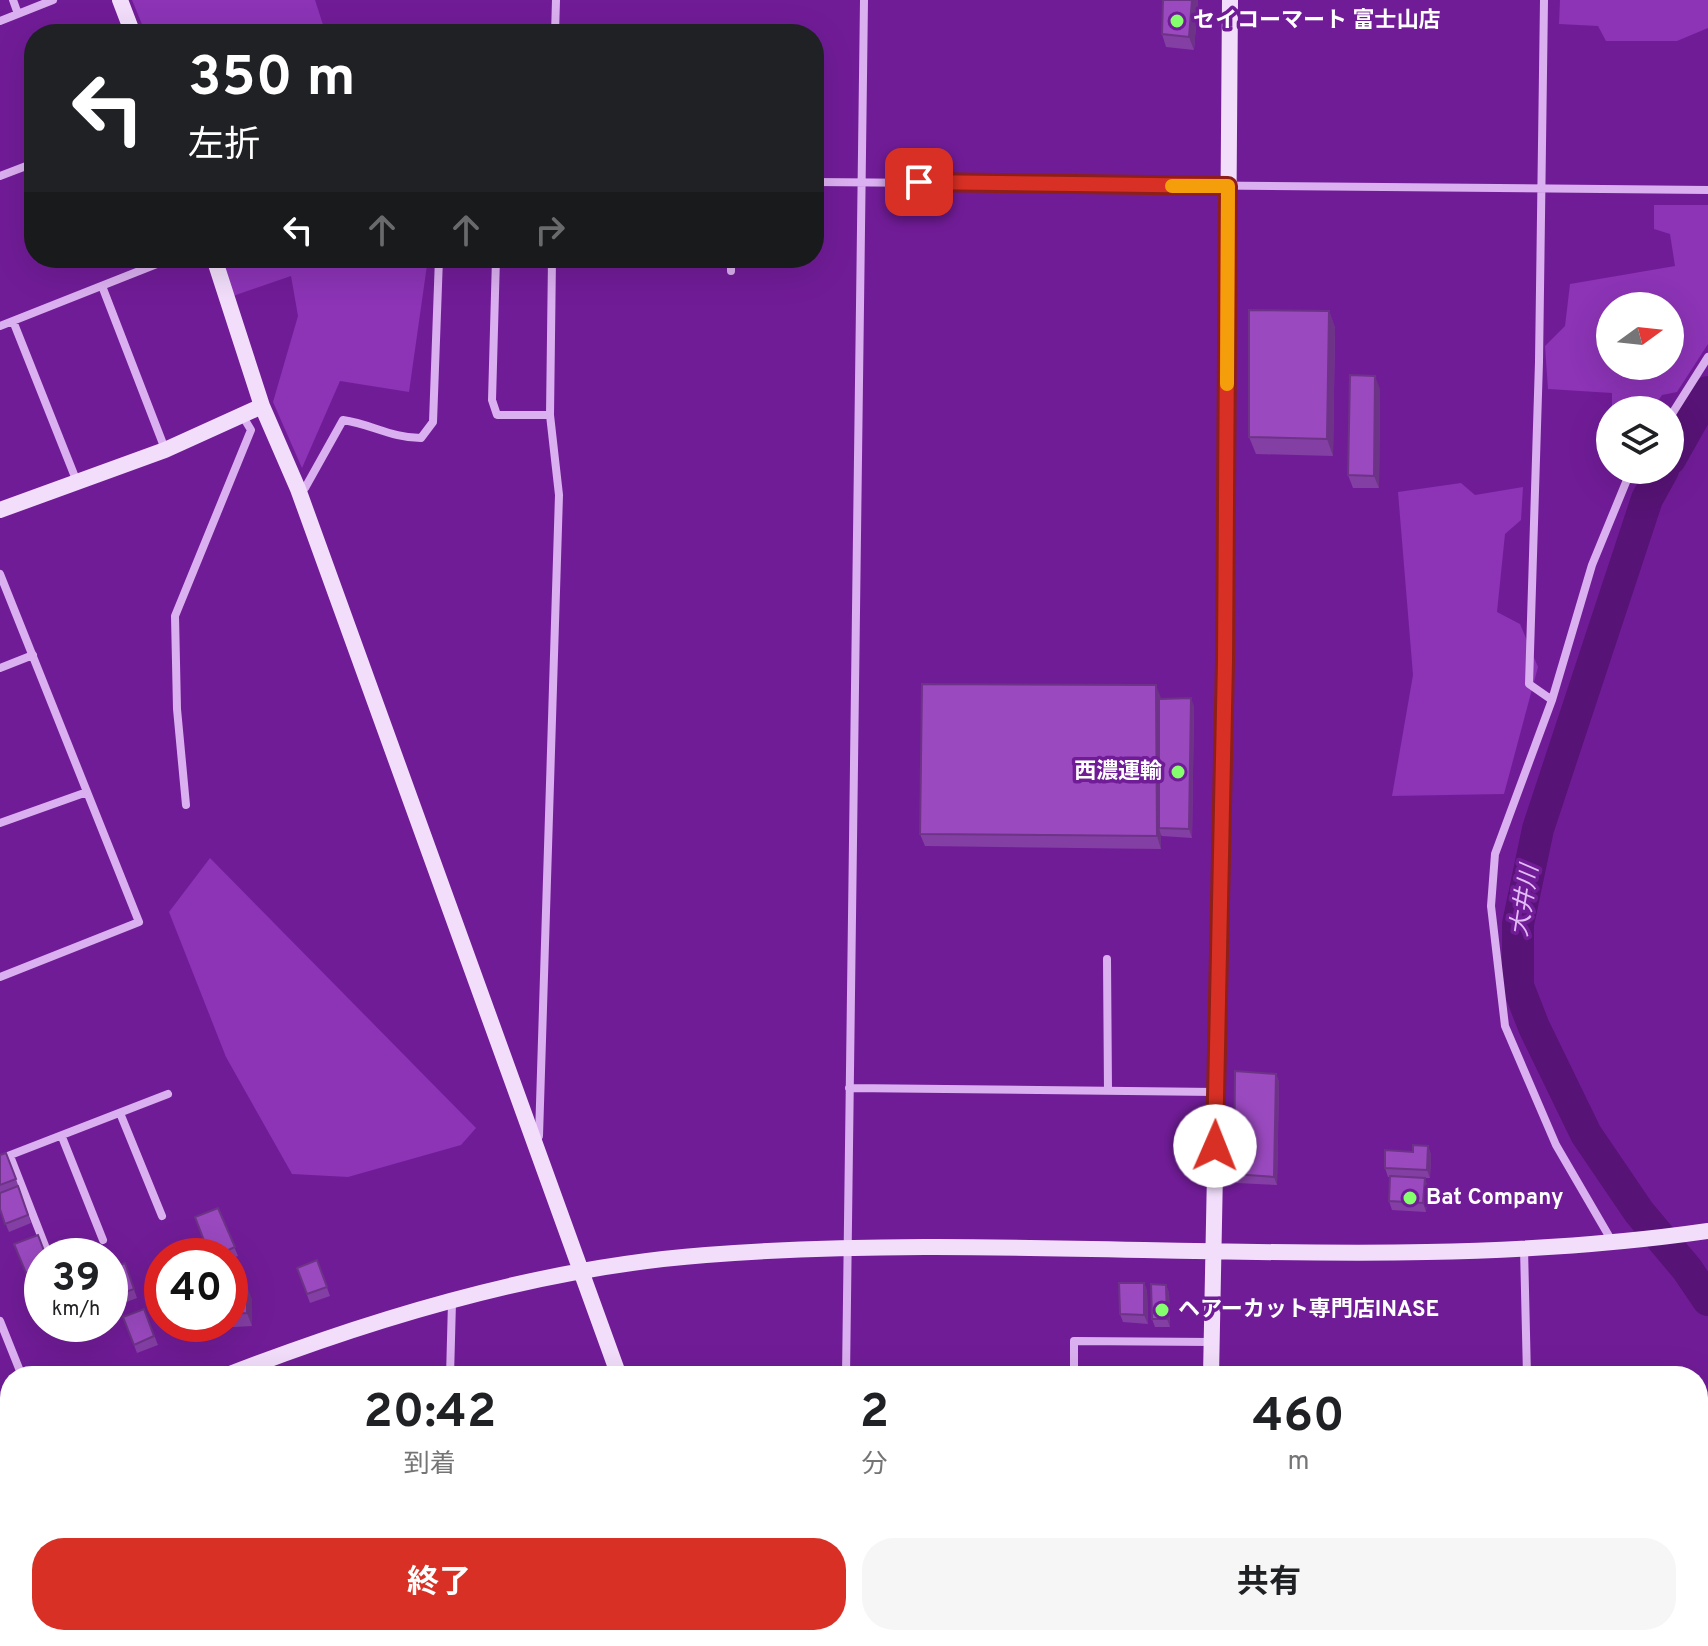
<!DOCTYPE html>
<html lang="ja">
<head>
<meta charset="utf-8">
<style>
  :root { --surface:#fff; --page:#f6f6f6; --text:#202124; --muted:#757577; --accent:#d93025 }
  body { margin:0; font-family:Overpass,"Noto Sans JP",sans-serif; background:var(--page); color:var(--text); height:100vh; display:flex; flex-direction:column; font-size:30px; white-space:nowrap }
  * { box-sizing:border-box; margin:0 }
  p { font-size:26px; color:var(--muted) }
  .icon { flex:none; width:44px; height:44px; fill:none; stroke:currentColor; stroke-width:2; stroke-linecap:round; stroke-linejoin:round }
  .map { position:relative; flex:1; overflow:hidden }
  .details { position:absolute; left:0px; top:1366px; width:1708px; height:280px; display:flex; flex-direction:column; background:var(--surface); border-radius:32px 32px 0 0; box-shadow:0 8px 32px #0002 }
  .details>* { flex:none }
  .top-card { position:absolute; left:24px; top:24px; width:800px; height:244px; border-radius:32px; box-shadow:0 8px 32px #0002; background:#202124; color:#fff; overflow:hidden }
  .needle { width:52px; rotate:75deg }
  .controls { position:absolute; left:1596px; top:292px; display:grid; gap:16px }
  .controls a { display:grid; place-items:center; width:88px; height:88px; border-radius:50%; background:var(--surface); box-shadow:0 8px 32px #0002; font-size:40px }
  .speed { position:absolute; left:24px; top:1238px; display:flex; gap:16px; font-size:40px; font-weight:700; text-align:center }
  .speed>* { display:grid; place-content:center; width:104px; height:104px; border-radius:50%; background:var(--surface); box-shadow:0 8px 32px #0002; line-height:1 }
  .speed small { font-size:20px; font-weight:400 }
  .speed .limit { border:12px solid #d22; background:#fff; color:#111 }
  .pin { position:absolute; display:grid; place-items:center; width:68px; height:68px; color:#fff; margin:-34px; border-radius:16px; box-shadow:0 4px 12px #0006 }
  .me { position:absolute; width:88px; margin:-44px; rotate:1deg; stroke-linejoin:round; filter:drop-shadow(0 0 6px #0008) }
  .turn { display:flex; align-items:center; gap:28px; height:168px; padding:0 32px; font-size:36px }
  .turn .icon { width:104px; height:104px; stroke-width:2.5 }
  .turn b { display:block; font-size:56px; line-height:68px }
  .lanes { display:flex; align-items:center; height:76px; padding:0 32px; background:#0003; justify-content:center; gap:40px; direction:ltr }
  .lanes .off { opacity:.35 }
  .eta { display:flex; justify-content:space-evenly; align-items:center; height:136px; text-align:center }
  .eta b { font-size:48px; font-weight:700; line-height:56px }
  .button { display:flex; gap:16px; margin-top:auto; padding:16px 32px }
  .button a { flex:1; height:92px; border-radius:32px; background:var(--accent); color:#fff; font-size:32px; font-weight:700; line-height:92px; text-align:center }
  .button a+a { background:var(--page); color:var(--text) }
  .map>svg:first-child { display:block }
</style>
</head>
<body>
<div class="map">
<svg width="1708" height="1646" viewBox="0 0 1708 1646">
  <rect width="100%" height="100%" fill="#711c97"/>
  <path fill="#8c33b6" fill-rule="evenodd" d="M132,0H315L326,34H146Z
    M1560,0H1708V28L1677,41H1606L1598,26L1559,24Z
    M1654,205H1708V344L1677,392L1662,395L1652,410H1612V393L1548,389L1545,346L1565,326L1570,284L1675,266L1670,234L1654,229ZM1670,306V366H1610V306Z
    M222,258H428L409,392L340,381L302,468L273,402L298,316L291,276L233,296Z
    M1461,483L1475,495L1523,487L1521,520L1505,534L1497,612L1520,624L1538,667L1504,794L1392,796L1413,675L1398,492Z
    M210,858L476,1128L461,1145L348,1177L292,1174L226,1057L169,912Z"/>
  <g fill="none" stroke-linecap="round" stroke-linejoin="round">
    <path stroke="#571375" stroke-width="32" d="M1670,459L1708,392
      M1663,470L1647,499L1538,829L1518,924V986L1534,1027L1586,1134L1639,1212L1687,1269L1708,1300
      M1706,1646L1708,1640"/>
    <path stroke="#dbb0f0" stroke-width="8" d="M13,0L18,14
      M1544,0L1539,362L1529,684L1552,700
      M0,21L53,0
      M555,34L556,0
      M739,34V32
      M0,176L34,163
      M814,182L1708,190
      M496,258L492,400L497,415H550
      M731,258V271
      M102,286L165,449
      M13,321L77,482
      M0,326L172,258
      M1670,417L1708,357
      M298,489L305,488L343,420C371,424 392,438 421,438L433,422L439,258
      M0,574L139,922L0,977
      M0,668L33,655
      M186,805L177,709L175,616L251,430L242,415
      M0,823L87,792
      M1107,959L1108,1091
      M849,1088L1216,1092
      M120,1113L162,1216
      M539,1136L559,495L550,415L552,258
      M62,1137L103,1240
      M10,1156L49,1256
      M0,1159L168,1094
      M1613,1243L1556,1145L1505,1026L1491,906L1495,854L1552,700L1592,565L1631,470
      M1524,1248L1527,1376
      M0,1321L22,1376
      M450,1376L452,1302
      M846,1376L864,0
      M1074,1376V1341L1212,1342
      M0,1619L10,1615
      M1534,1636V1646
      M443,1646V1636
      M843,1646V1636
      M1070,1646L1071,1636"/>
    <path stroke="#f2defb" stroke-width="16" d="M120,0L133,34
      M214,258L262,406L298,489L619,1376
      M0,510L165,450L262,406
      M225,1376C376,1317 544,1267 706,1255C1039,1229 1376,1279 1708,1231
      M1211,1376L1225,661L1230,0
      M0,1469L10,1465
      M710,1636L714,1646
      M1209,1646V1636"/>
  </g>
  <path fill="#843fa4" d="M1163,0H1198L1194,50L1166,47L1162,34Z
    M1329,311L1335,328L1333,456L1256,454L1249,437Z
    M1380,389L1379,488H1353L1348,475Z
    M1161,699L1194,706L1192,838L1162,836L1161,835V849L925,846L920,834Z
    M1276,1074L1279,1082L1277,1185L1237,1183L1234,1174Z
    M1428,1146L1431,1155L1430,1178H1423L1428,1187L1426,1212L1392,1210L1389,1201L1390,1177H1388L1385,1168L1413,1152Z
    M0,1155L16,1179L31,1223L9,1232L0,1210Z
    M218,1208L238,1256L230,1259V1256H210Z
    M14,1244L42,1256V1276L29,1281Z
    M317,1260L330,1296L310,1303L297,1268Z
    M125,1263L137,1298L116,1306L110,1291Z
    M1144,1283L1147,1291L1148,1324L1123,1322L1120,1314Z
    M1166,1285L1169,1293L1170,1327H1155L1152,1319Z
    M230,1286L252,1299V1326L217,1328L181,1338L174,1324H230Z
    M144,1309L158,1345L137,1353L123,1317Z"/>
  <path fill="#6c3386" d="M1192,0H1198L1194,50L1189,37Z
    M1329,311L1335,328L1333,456L1327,439Z
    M1375,376L1380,389L1379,488L1374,476Z
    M1156,685L1161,698L1159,828L1161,835V849L1157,836Z
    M1191,698L1194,706L1192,838L1189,829Z
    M1276,1074L1279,1082L1277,1185L1274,1177Z
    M1428,1146L1431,1155L1430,1178L1427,1170Z
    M1425,1178L1428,1187L1426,1212L1423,1203Z
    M1144,1283L1147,1291L1148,1324L1144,1315Z
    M1166,1285L1169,1293L1170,1327L1167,1319Z
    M247,1286L252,1299V1326L247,1313Z"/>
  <path fill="#9a49bf" stroke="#6c3386" stroke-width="2" d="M1163,0H1192L1189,37L1162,34Z
    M1249,310L1329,311L1327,439L1249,437Z
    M1350,375L1375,376L1374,476L1348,475Z
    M922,684L1156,685L1157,836L920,834Z
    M1191,698L1189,829L1159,828V699Z
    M1235,1071L1276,1074L1274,1177L1234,1174Z
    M1413,1145L1428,1146L1427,1170L1385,1168V1150L1413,1152Z
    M6,1153L16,1179L0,1185V1155Z
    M1390,1176L1425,1178L1423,1203L1389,1201Z
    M18,1186L28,1215L5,1224L0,1209V1193Z
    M218,1208L235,1247L215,1256H210L195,1217Z
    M38,1235L46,1256H42V1266L26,1273L14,1244Z
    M317,1260L327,1287L307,1294L297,1268Z
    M125,1263L134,1289L112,1297L110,1291V1269Z
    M1119,1283H1144V1315L1120,1314Z
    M1151,1284L1166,1285L1167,1319H1152Z
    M230,1286H247V1313L230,1314Z
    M144,1309L154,1336L134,1345L123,1317Z
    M10,1519V1551L3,1522Z
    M1244,1641L1361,1643V1646H1244Z"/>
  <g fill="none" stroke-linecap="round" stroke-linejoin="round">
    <g stroke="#8d1f18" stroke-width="20">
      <path id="route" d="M919,182L1228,186L1225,661L1215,1146"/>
    </g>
    <use href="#route" stroke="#d93025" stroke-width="14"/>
    <path stroke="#f59e0b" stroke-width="14" d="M1172,186H1228L1227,384"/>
  </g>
  <g fill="#86ff6f" stroke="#711c97" stroke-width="3">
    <circle cx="1177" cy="21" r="8"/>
    <circle cx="1178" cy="772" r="8"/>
    <circle cx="1410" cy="1198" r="8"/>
    <circle cx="1162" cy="1310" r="8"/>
  </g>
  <g text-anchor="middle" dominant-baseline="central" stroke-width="7" stroke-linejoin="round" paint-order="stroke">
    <g font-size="22" font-weight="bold" fill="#fff" stroke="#711c97" text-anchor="start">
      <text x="1193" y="21">セイコーマート 富士山店</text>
      <text x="1162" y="772" text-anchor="end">西濃運輸</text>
      <text x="1426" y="1198">Bat Company</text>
      <text x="1178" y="1310">ヘアーカット専門店INASE</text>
    </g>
    <g font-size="24" font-style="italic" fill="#e3bcf6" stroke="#711c97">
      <text transform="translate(1526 901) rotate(-81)">大井川</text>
    </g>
  </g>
</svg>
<div class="controls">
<a><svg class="needle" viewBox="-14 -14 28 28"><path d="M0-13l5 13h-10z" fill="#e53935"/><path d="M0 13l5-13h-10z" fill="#757577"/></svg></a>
<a><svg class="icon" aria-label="layers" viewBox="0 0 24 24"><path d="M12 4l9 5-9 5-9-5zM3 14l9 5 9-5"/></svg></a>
</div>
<div class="speed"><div>39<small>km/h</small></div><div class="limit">40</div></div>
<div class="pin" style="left:919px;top:182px;background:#d93025"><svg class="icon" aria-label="arrive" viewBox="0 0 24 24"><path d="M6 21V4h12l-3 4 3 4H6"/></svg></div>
<svg class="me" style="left:1215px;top:1146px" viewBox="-20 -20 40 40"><circle r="19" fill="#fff"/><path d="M0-13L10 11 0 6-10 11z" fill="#d93025"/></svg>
<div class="top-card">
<div class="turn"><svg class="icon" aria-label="left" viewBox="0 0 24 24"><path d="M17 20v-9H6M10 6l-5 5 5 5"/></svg><div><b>350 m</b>左折</div></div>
<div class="lanes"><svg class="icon" aria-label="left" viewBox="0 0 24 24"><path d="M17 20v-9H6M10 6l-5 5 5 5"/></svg><svg class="icon off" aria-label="ahead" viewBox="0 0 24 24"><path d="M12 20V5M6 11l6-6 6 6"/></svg><svg class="icon off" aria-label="ahead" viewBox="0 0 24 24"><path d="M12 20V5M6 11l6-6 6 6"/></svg><svg class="icon off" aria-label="right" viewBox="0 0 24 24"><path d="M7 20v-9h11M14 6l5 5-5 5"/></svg></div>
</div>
<section class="details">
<div class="eta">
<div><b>20:42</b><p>到着</p></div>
<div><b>2</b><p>分</p></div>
<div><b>460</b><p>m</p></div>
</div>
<div class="button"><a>終了</a><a>共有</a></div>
</section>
</div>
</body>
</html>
